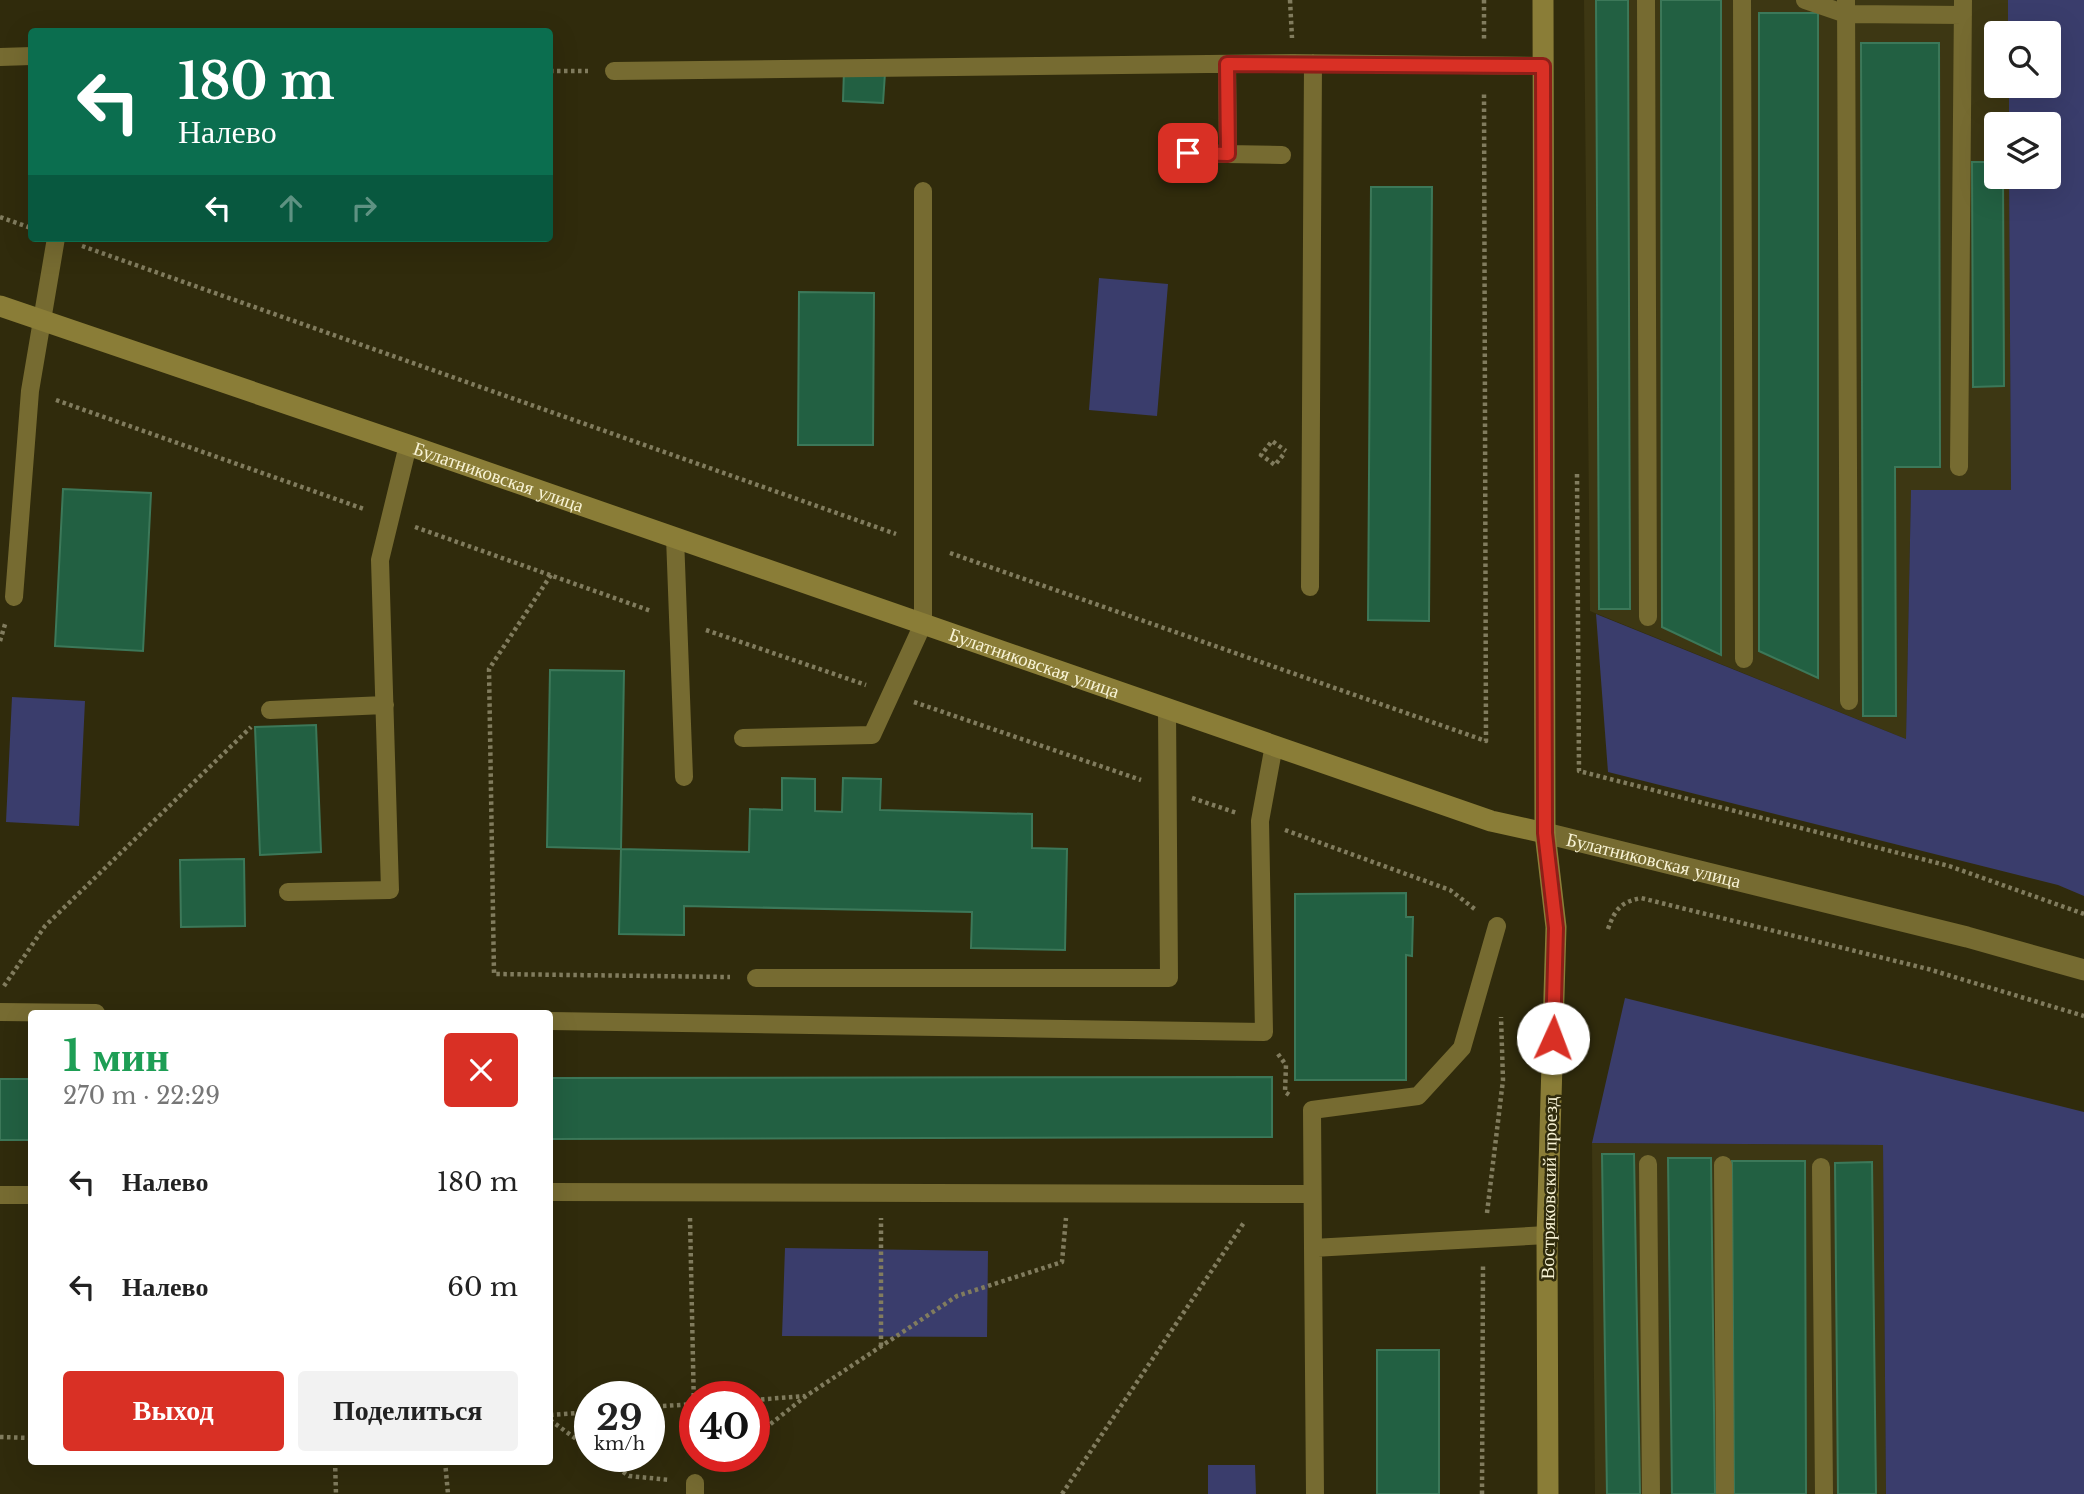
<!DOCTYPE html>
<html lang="ru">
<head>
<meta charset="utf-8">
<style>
  :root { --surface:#fff; --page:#f2f2f2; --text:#222; --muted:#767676; --accent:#d93025 }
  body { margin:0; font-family:"Libre Baskerville",serif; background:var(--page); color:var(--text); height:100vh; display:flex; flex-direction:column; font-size:26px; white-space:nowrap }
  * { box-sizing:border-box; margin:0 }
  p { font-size:23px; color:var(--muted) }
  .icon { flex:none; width:38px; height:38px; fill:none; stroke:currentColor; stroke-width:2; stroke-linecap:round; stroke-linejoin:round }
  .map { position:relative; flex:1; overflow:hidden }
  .panel { position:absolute; left:28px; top:1010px; width:525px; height:455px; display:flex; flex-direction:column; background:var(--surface); border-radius:7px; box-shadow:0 7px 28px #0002 }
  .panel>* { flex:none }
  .top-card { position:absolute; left:28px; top:28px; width:525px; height:214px; border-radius:7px; box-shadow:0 7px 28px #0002; background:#0b6e4f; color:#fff; overflow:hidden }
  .fabs { position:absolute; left:1984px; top:21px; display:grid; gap:14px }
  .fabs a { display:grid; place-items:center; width:77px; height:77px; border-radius:7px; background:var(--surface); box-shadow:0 7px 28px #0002; font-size:35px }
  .speed { position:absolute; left:574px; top:1381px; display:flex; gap:14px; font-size:35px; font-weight:700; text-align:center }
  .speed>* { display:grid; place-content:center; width:91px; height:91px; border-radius:50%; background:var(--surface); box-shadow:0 7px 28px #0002; line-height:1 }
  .speed small { font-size:18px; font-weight:400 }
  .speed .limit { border:10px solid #d22; background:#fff; color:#111 }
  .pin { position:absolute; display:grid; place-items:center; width:60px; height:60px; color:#fff; margin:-30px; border-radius:14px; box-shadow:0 4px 10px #0006 }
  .me { position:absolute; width:77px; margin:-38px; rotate:2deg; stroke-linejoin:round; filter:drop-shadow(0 0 5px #0008) }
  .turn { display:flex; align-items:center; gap:24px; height:147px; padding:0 35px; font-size:32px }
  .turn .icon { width:91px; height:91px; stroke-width:2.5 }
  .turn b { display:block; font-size:49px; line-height:60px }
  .lanes { display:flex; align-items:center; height:66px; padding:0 35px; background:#0003; justify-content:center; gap:35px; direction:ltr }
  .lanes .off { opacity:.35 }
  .round { display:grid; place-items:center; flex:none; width:74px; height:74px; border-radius:7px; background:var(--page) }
  .head { display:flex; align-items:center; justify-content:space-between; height:119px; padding:0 35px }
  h1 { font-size:42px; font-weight:700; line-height:52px; color:#1e9e55 }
  .primary-button { display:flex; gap:14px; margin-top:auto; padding:14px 35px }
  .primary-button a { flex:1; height:80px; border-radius:7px; background:var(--accent); color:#fff; font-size:28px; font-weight:700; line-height:80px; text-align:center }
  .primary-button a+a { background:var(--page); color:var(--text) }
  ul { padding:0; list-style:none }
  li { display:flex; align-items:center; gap:21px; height:105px; padding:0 35px }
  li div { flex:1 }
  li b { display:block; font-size:26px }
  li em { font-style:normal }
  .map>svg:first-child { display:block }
</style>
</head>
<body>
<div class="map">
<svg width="2084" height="1494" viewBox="0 0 2084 1494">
  <rect width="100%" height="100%" fill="#302b0c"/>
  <path fill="#3d3713" d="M1584,0H2008V33H1997V86H2009V124H1997V177H2009L2011,491H1911L1906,739L1590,611Z
    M1592,1143L1883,1145L1886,1494H1595Z"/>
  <path fill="#3a3d6c" d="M2008,0H2084V896L2058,885L1608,772L1596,614L1906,739L1911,490H2011L2009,177H2049V124H2009V86H2049V33H2008Z
    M1099,278L1168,284L1157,416L1089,410Z
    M12,697L85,701L79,826L6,822Z
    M1625,998L2084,1112V1494H1886L1883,1145L1592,1143Z
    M785,1248L988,1251L987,1337L782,1336Z
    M1208,1465H1255L1256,1494H1208Z"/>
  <path fill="#226042" stroke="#3c7859" stroke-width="2" d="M1596,0H1628L1630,609H1599Z
    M1661,0H1721V655L1662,627Z
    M1759,13H1818V678L1759,651Z
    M1861,43H1939L1940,467H1895L1896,716H1863Z
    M844,70L885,73L883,103L843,101Z
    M1972,162H1997V177H2003L2004,386L1973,387Z
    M1371,187H1432L1429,621L1368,620Z
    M799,292L874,293L873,445H798Z
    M63,489L151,493L143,651L55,646Z
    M550,670L624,671L621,849L547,847Z
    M316,725L321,852L260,855L255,727Z
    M782,778L815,779V811L842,812L843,778L881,779L880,810L1032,814V848L1067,849L1065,950L971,948L972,912L684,906V935L619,934L621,849L749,852L750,809L782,810Z
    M244,859L245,926L181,927L180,860Z
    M1406,893V917H1413L1412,956L1406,955V1080H1295V894Z
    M1272,1077V1137L550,1139V1078Z
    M0,1079H32V1140H0Z
    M1602,1154H1634L1640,1494H1607Z
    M1668,1158H1711L1715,1494H1672Z
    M1732,1161H1805L1806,1494H1734Z
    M1872,1162L1876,1494H1838L1835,1163Z
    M1377,1350H1439V1494H1377Z"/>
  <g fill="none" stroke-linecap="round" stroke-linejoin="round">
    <path stroke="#817c5e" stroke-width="4.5" stroke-dasharray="3.5 3.5" stroke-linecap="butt" d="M1290,0L1292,38
      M1484,0V41
      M550,71H588
      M0,217L31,228
      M82,246L896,534
      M56,400L364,509
      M1283,455L1275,465L1261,455L1272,441L1286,451
      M1577,474L1579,771L1949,866L2084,914
      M415,527L651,611
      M950,553L1486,741L1484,92
      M551,575L489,669L494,974L730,977
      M706,630L866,685
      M0,641L6,621
      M914,702L1141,780
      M1192,798L1237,813
      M1285,830L1450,890L1476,910
      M1608,929C1615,909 1621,902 1641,898L1928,969L2084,1016
      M4,986L45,926L251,727
      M1278,1054L1286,1065L1285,1092L1291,1096
      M1487,1213L1503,1080L1501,1017
      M690,1218L695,1457
      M881,1346V1218
      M754,1400L805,1396
      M649,1407L694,1404
      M550,1415L590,1412
      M550,1420L590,1449
      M0,1437L32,1438
      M754,1437L806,1396L957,1296L1062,1262L1066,1218
      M600,1456L629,1476L670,1480
      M335,1461L336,1494
      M445,1461L448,1494
      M715,1467L729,1456
      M1062,1494L1245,1221
      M1482,1494L1483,1264"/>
    <path stroke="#766b31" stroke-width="18" d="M1646,0L1648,617
      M1742,0L1744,659
      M1805,0L1846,14L1963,15
      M1846,0L1849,701
      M0,57L32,56
      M1227,64L1228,154
      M614,71L1293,63L1543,66
      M1167,153L1282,155
      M1959,467L1963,0
      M675,537L684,777
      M1310,587L1313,63
      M14,597L30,391L56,238
      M270,710L385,705
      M743,738L872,735L923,624V191
      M288,892L390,890L380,560L408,445
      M756,978H1169L1167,709
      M0,1012L96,1013
      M550,1021L1264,1032L1260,821L1274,745
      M1648,1164L1651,1494
      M1723,1165L1725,1494
      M1821,1167L1824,1494
      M550,1192L1312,1194
      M0,1195H32
      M1313,1248L1312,1110L1418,1096L1462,1048L1497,926
      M695,1483V1494
      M1315,1494L1313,1248L1547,1235"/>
    <path stroke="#766b31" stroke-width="21" id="s1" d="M1545,833L1967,937L2084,970"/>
    <g stroke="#8a7d37" stroke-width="21">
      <path d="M1543,0L1545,833L1556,927L1547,1235L1548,1494"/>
      <path id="s2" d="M0,306L408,445L1491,821L1545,833"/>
    </g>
  </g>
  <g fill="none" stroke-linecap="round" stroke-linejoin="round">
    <g stroke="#8d1f18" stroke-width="18">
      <path id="route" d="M1188,153L1228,154L1227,64L1543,66L1545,833L1556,928L1553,1038"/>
    </g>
    <use href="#route" stroke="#d93025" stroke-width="12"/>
  </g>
  <g text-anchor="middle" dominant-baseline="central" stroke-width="5" stroke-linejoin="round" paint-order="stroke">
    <g font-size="19" fill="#f8f3d5" stroke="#302b0c">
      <text stroke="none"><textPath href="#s2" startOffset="527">Булатниковская улица</textPath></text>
      <text stroke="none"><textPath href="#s2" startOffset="1094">Булатниковская улица</textPath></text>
      <text stroke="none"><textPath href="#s1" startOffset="112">Булатниковская улица</textPath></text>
      <text transform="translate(1549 1188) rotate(-89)">Востряковский проезд</text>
    </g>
  </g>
</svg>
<div class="fabs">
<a><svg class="icon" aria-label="search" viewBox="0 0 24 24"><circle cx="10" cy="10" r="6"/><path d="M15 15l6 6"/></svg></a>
<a><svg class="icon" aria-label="layers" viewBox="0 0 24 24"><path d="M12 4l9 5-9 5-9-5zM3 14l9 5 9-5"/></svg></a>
</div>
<div class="speed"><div>29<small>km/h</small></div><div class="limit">40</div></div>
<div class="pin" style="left:1188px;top:153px;background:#d93025"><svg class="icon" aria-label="arrive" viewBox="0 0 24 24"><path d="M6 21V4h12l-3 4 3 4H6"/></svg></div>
<svg class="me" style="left:1553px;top:1038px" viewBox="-20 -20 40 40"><circle r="19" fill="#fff"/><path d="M0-13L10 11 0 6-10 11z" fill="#d93025"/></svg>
<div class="top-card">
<div class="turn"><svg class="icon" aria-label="left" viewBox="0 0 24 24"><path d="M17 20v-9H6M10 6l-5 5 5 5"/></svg><div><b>180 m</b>Налево</div></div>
<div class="lanes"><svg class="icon" aria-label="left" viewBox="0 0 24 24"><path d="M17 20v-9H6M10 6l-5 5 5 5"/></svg><svg class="icon off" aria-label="ahead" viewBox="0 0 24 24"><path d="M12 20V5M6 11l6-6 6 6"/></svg><svg class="icon off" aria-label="right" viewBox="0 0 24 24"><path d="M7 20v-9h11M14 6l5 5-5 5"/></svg></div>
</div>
<section class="panel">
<div class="head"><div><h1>1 мин</h1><p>270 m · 22:29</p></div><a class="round" style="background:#d93025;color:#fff"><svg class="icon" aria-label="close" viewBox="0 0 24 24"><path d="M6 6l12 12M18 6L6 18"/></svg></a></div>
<ul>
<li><svg class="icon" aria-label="left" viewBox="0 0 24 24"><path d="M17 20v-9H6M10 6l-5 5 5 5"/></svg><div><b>Налево</b></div><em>180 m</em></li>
<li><svg class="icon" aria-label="left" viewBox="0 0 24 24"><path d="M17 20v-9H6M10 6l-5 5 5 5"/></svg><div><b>Налево</b></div><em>60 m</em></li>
</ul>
<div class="primary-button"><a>Выход</a><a>Поделиться</a></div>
</section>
</div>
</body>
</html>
